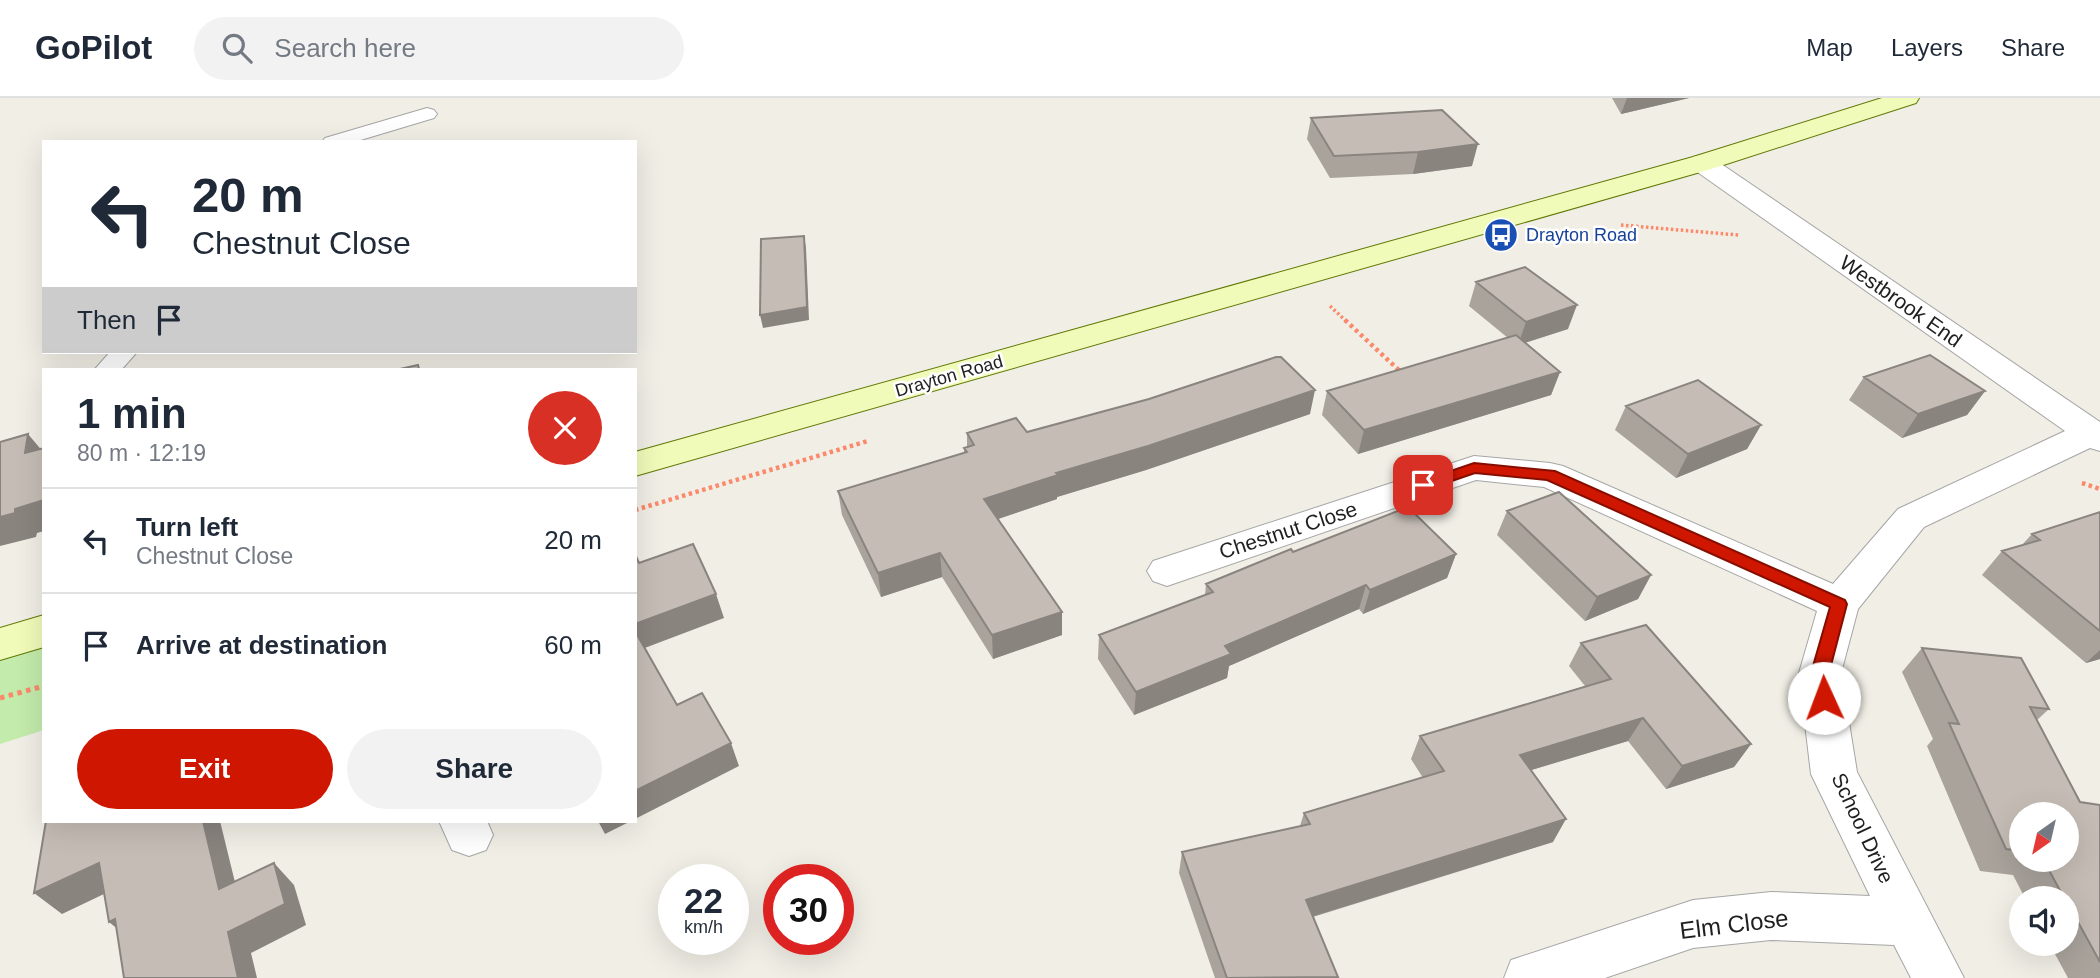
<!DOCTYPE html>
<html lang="en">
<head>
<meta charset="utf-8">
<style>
  :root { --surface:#fff; --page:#f2f2f3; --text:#1f2937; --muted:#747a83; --line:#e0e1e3; --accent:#ce1600 }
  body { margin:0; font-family:Arial,sans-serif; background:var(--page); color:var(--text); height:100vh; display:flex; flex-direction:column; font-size:26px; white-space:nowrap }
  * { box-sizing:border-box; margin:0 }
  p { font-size:23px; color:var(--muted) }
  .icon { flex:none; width:38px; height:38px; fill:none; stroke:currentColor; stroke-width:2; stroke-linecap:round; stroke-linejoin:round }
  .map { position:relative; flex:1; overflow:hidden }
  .drawer { position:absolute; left:42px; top:270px; width:595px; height:455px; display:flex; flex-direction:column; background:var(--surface); border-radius:0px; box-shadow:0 7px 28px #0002 }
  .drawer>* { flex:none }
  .top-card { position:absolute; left:42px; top:42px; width:595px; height:214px; border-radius:0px; box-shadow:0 7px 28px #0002; background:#fff; color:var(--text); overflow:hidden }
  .needle { width:46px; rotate:214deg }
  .fabs { position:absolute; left:2009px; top:704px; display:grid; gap:14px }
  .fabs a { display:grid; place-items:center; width:70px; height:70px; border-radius:50%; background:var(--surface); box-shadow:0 7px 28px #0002; font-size:35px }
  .speed { position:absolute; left:658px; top:766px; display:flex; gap:14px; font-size:35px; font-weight:700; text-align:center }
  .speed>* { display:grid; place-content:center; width:91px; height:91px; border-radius:50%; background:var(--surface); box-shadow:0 7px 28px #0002; line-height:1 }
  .speed small { font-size:18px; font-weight:400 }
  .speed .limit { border:10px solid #d22; background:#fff; color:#111 }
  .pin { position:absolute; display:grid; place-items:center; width:60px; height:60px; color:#fff; margin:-30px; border-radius:14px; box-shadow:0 4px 10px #0006 }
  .me { position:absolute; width:77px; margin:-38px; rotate:358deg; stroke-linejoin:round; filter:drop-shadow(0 0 5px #0008) }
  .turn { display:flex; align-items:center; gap:24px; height:147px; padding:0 35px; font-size:32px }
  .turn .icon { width:91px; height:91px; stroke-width:2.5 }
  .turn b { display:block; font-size:49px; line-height:60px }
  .then { display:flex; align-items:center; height:66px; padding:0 35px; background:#0003; gap:14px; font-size:26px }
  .round { display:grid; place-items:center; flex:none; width:74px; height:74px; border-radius:37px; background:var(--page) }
  .headline { display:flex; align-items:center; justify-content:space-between; height:119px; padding:0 35px }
  h1 { font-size:42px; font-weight:700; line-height:52px }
  .cta { display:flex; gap:14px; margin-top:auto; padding:14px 35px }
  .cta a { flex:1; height:80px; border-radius:42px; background:var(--accent); color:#fff; font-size:28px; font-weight:700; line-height:80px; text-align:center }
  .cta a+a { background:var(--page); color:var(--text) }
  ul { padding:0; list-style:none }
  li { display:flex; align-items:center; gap:21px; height:105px; padding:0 35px; border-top:2px solid var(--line) }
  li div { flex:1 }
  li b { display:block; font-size:26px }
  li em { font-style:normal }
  header { display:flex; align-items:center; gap:42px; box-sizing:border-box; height:98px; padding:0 35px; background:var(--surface); border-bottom:2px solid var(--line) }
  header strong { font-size:33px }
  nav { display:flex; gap:38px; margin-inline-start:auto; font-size:24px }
  .search { width:490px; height:63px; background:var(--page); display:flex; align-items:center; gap:18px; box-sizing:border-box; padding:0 24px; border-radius:38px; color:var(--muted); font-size:26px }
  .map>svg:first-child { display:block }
</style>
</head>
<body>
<header>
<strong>GoPilot</strong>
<div class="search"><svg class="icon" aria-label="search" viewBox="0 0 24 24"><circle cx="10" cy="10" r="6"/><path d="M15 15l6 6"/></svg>Search here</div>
<nav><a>Map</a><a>Layers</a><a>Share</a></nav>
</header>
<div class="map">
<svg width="2100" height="880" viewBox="0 0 2100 880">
  <rect width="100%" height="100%" fill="#f0eee5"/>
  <path fill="#c3ebab" d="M44,544V632L0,646V557Z"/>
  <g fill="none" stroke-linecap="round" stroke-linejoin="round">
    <g stroke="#a6a6a6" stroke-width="2">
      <path id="lane" d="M427,10L434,12L437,16L434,20L354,44H322L325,40Z
        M110,254H137L122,271H95Z"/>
    </g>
    <g stroke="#a6a6a6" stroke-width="2">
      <path id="street" d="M1702,57L1711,59L2100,324V353L2090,350L1924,429L1858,511L1841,575L1857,674L1964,880H1911L1894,847L1771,842L1693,850L1605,880H1504L1511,862L1693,802L1771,794L1870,798L1811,676L1799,575L1817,513L1544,389L1476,382L1167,488L1153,483L1147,473L1153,463L1474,358L1550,365L1563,368L1833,486L1898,411L2065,333L1693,71L1689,65L1693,59Z
        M439,723H487L493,737L486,752L469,758L452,752Z"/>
    </g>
    <g stroke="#607904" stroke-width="2">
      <path id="secondary" d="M1882,0H1919L1916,5L1711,71L635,378V354L1693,59Z
        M44,517V549L0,562V530Z"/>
    </g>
    <path stroke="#fb896b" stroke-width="3.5" stroke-dasharray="2.5 2.5" stroke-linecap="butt" d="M1621,127L1738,137
      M1330,208L1347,224"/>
    <path stroke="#fb896b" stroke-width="4.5" stroke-dasharray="3.5 3.5" stroke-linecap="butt" d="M1345,222L1403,276
      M2082,385L2100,391
      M635,412L868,343"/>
    <path stroke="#fb896b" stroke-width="5" stroke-dasharray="4.5 4.5" stroke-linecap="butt" d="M0,600L44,588"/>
    <use href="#lane" fill="#fff" fill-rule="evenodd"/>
    <use href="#street" fill="#fff" fill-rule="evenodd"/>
    <use href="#secondary" fill="#f0fab9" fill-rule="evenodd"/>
  </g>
  <path fill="#a9a39c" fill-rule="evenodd" d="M1612,0H1689L1621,16Z
    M1311,20L1472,68L1413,76L1330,80L1307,41Z
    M1476,184L1568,231L1525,245L1560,274L1551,297L1358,356L1322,317L1327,293L1508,240L1469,208Z
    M1864,279L1985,293L1967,317L1902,340L1849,302Z
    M1626,308L1761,327L1747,351L1676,380L1615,332Z
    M1310,316L1146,372L1057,399V401L998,421L1062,537L993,561L942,479L881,499L842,417L838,393L964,355V350L967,349V335L1027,334Z
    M1507,413L1651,477L1638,501L1585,523L1497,437Z
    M2100,414V561L2086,565L1982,477L2002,453L2021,448L2032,436Z
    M1293,454L1456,456L1447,480L1363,516L1359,511L1229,568L1227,580L1134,617L1098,561L1099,537L1205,497L1206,486Z
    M1581,545L1751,646L1734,669L1666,691L1628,643L1531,672L1553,744L1313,819L1338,880H1215L1179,775L1182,754L1300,728L1304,715L1423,680L1411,661L1420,638L1585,588L1569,568Z
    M1922,550L2049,611L2037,622L2080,704L2100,707V880H2068L2049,845H2067V800H2025L2013,777L1980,773L1927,648L1933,641L1902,574ZM2021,716L2067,761H2021Z"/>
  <path fill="#8a847f" d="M1627,0H1689L1621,16Z
    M1478,46L1472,68L1413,76L1418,54Z
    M804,138L806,150L809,222L763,230L760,217Z
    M1577,207L1568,231L1518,247L1526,224Z
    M1560,274L1551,297L1358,356L1364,332Z
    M1315,292L1310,316L1146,372L1057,399V401L986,425L984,401L1056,375Z
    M1985,293L1967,317L1902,340L1918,316Z
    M1761,327L1747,351L1676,380L1688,356Z
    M28,336L44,355H25Z
    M44,402V433L37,435L36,439L0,448V419L15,411Z
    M940,455L942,479L881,499L878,475Z
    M1456,456L1447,480L1363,516L1370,492Z
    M1651,477L1638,501L1585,523L1597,499Z
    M1366,487L1359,511L1229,568L1227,580L1134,617L1136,594L1225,548Z
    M716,496L724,520L642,551L635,535V526Z
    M1062,514V537L993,561L992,537Z
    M2100,552V561L2086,565Z
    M1643,620L1628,643L1508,679L1520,657Z
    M731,645L739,668L635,721V693Z
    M1751,646L1734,669L1666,691L1682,668Z
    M1566,721L1553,744L1298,823L1306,802Z
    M203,723H220L242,813L219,791Z
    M598,723H631L605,736Z
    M99,765L125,786L62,816L34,795Z
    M274,765L294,787L306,827L251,855L257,880H238L228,834Z
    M115,821L135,845L109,824Z"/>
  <path fill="#c5bdb5" stroke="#8a847f" stroke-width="2" d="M1442,12L1478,46L1418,54L1334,58L1311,20Z
    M804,138L807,209L760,217L761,141Z
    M1525,169L1577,207L1526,224L1476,184Z
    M1516,237L1560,274L1364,332L1327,293Z
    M1930,257L1985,293L1918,316L1864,279Z
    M1276,259H1281L1315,292L1148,348L1056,375L1058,377L984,401L1062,514L992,537L940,455L878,475L838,393L967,354L964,350L974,347L967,335L1016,320L1027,334L1149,301Z
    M418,267L419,271H400Z
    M1698,282L1761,327L1688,356L1626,308Z
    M28,336L25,355L44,350V402L15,411V415L0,419V344Z
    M1559,394L1651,477L1597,499L1507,413Z
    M1408,409L1456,456L1370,492L1366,487L1225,548L1231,556L1136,594L1099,537L1213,494L1206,486L1291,451L1293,454Z
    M2100,414V533L2002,453L2040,442L2032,436Z
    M693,446L716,496L635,526V456L639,465Z
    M1646,527L1751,646L1682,668L1643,620L1520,657L1566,721L1306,802L1338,879L1227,880L1182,754L1310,726L1304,715L1444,673L1420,638L1611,581L1581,545Z
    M635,533L677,607L702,595L731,645L635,693Z
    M1922,550L2021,560L2049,611L2030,609L2080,704L2100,707V864L2067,804V800H2064L2043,761H2067V716H2021V753L2006,751L1949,625L1959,626Z
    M46,723H203L219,791L274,765L285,806L228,834L238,880H124L115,821L109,824L99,765L34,795Z"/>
  <path fill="#ce1600" stroke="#860e00" stroke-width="2" d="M1474,365L1555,373L1845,502L1847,506L1829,575L1833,600L1830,605L1824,607L1817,605L1811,575L1830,509L1547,382L1475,375L1423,393L1415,387L1418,384Z"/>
  <defs>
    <g id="bus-disc" transform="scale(1.75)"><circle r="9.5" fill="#1a4fb4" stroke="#fff"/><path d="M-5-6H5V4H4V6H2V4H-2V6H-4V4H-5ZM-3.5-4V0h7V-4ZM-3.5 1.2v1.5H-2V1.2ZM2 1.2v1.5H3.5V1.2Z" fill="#fff"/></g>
  </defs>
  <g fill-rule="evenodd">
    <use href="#bus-disc" x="1501" y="137"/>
  </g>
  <g text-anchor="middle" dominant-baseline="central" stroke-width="5" stroke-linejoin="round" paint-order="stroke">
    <g font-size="18" fill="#164399" stroke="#fff" text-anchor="start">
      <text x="1526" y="137">Drayton Road</text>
    </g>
    <g font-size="18" fill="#1f1f1f" stroke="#fff">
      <text transform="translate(949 278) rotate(-16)">Drayton Road</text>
    </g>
    <g font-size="21" fill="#1f1f1f" stroke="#fff">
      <text transform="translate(1901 203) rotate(35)">Westbrook End</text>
      <text transform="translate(1288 432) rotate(-18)">Chestnut Close</text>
      <text transform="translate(1863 730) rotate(65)">School Drive</text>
    </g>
    <g font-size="24" fill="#1f1f1f" stroke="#fff">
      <text transform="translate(1734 826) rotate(-7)">Elm Close</text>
    </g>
  </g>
</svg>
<div class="fabs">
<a><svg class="needle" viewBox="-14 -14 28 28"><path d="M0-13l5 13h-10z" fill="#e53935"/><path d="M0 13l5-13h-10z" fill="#747a83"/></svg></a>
<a><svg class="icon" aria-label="sound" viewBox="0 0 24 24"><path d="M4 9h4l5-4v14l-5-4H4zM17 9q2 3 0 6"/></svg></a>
</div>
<div class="speed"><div>22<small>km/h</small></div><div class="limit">30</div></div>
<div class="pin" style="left:1423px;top:387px;background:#d93025"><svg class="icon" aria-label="arrive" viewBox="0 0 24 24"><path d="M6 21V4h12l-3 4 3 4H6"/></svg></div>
<svg class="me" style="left:1824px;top:600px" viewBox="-20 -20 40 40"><circle r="19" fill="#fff"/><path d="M0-13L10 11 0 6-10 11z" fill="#ce1600"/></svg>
<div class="top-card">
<div class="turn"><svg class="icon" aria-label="left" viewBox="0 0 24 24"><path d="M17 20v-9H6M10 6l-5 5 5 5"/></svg><div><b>20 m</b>Chestnut Close</div></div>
<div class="then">Then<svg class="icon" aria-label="arrive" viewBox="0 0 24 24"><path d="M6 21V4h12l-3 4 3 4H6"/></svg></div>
</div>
<section class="drawer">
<div class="headline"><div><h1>1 min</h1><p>80 m · 12:19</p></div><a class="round" style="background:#d93025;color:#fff"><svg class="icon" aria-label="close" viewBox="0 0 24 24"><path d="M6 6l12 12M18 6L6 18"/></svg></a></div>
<ul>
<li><svg class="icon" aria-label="left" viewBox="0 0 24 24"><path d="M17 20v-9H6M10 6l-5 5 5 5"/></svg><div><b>Turn left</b><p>Chestnut Close</p></div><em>20 m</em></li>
<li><svg class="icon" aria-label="arrive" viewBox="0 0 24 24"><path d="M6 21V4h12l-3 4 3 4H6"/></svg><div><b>Arrive at destination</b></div><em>60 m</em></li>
</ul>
<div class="cta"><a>Exit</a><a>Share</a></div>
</section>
</div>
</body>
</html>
